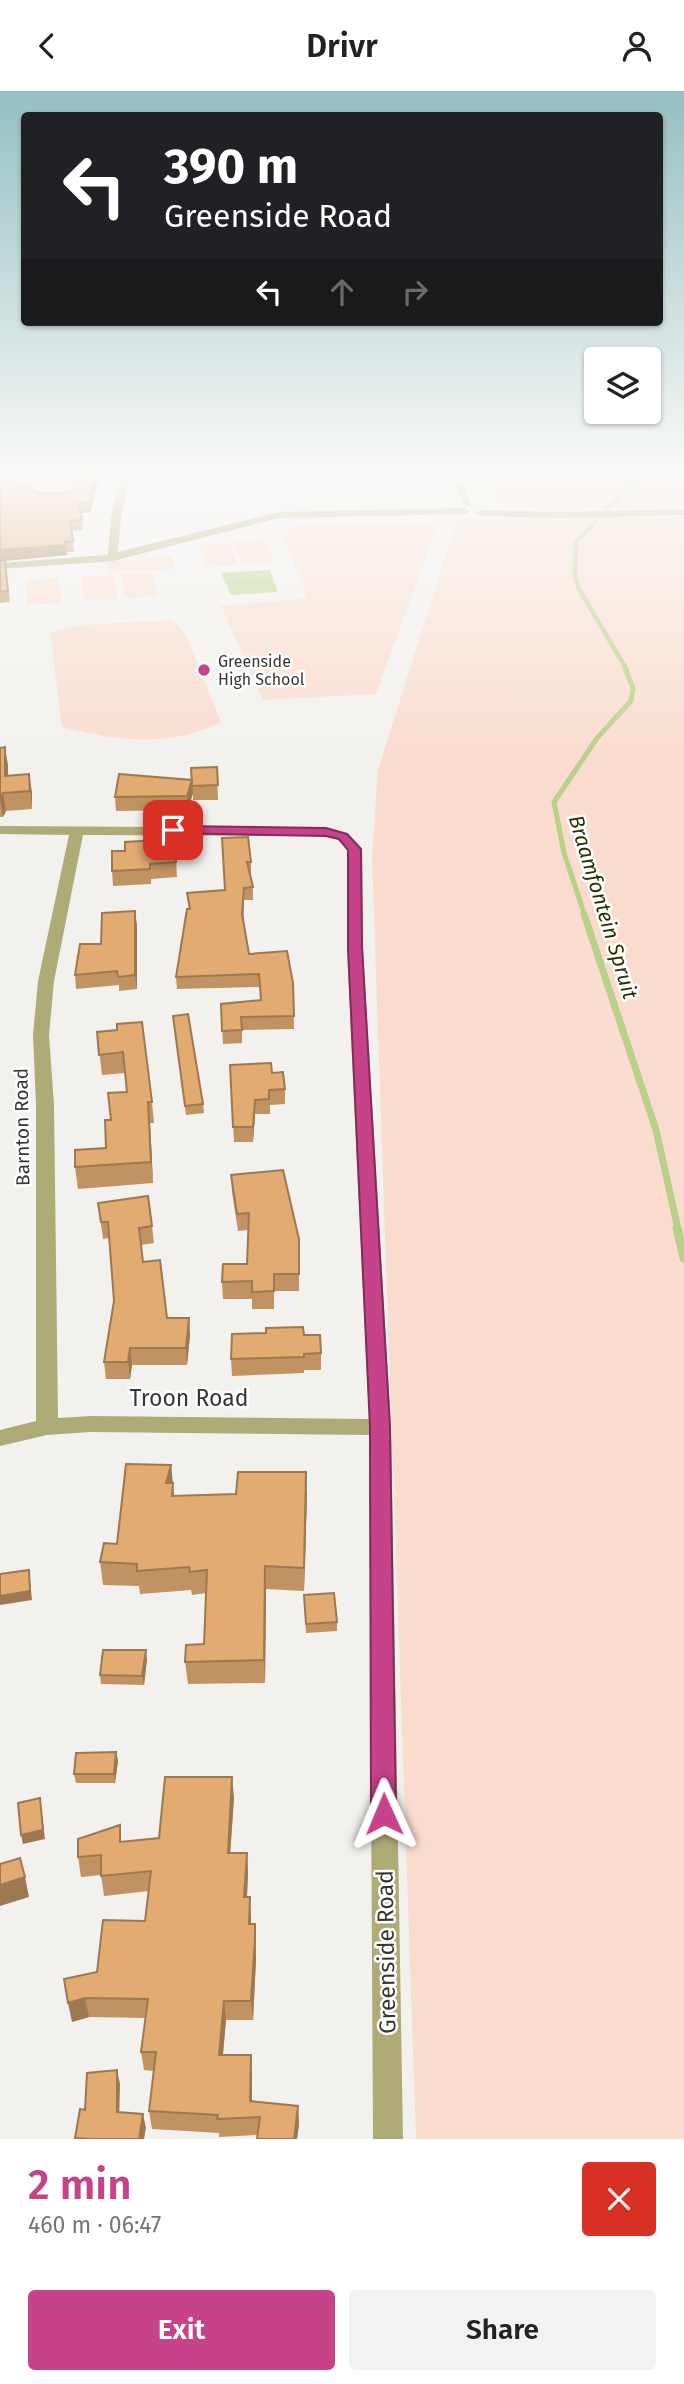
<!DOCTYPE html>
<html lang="en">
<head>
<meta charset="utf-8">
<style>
  :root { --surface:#fff; --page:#f2f2f2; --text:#222; --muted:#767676; --accent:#c6438a }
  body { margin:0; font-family:"Fira Sans",sans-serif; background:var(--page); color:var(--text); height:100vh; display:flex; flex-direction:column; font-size:26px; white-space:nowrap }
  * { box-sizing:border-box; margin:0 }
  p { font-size:23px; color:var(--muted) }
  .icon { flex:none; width:38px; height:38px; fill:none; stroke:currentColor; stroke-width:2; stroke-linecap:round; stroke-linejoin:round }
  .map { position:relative; height:2048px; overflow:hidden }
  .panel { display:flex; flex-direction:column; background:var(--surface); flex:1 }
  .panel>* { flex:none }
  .top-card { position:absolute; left:21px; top:21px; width:642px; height:214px; border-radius:7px; box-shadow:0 2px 5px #0004; background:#202124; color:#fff; overflow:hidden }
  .controls { position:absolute; left:584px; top:256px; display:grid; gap:14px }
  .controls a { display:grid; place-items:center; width:77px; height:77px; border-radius:7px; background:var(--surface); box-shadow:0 2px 5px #0004; font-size:35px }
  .pin { position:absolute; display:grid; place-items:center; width:60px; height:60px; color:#fff; margin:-30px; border-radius:14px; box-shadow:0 4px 10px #0006 }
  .me { position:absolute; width:77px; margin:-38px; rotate:359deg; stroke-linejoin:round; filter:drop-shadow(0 0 5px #0008) }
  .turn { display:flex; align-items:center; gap:24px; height:147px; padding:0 28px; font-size:32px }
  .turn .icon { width:91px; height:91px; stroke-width:2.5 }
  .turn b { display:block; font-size:49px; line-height:60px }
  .lanes { display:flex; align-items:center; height:66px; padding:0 28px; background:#0003; justify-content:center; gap:35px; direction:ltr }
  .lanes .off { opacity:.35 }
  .round { display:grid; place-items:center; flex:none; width:74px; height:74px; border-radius:7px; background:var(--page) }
  .headline { display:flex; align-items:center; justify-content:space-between; height:119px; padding:0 28px }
  h1 { font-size:42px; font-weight:600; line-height:52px; color:var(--accent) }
  .primary-button { display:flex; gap:14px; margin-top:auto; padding:14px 28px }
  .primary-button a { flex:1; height:80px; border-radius:7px; background:var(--accent); color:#fff; font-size:28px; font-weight:600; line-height:80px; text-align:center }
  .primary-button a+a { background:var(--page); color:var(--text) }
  header { display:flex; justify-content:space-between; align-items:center; height:91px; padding:0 28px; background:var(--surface); font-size:32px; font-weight:600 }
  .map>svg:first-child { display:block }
</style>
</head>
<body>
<header><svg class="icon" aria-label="back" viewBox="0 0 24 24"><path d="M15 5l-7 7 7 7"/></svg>Drivr<svg class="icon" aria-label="person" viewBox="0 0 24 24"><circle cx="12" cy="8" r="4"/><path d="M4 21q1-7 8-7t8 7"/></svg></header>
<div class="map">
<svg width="684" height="2048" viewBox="0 0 684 2048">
  <rect width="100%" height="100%" fill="#f3f1ee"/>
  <path fill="#fadcce" d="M479,385H684V416H505Z
    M625,425L684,426V2048H416L372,765L378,679L457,428L555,429Z
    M303,432L437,435L376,603L263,609L221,515L308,507L282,445Z
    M265,449L274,472L242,474L234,451Z
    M230,452L238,474L206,476L199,454Z
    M172,466L175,478L110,481L108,470Z
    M152,481L159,505L125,507L121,483Z
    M113,484L118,508L84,510L81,486Z
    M58,487L62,512L27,514L26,490Z
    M172,529L185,542L221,631C169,657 117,650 62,636L50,541L81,534Z"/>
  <path fill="#b9d089" d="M270,479L278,501L231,504L221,482Z"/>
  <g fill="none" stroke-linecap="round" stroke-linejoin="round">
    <path stroke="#b9d089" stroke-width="4.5" d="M607,417L645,385
      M595,431L576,451L575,486L579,498L627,579"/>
    <path stroke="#b9d089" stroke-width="5" d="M585,825L564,762L554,711L597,647L631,610L633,597L625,577"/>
    <path stroke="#b9d089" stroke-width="7" d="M584,823L656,1039L678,1138"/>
    <path stroke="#b9d089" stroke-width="9" d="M677,1137L684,1167"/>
    <path fill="#afab77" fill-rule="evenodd" d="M0,385H12L0,389Z
      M120,385H130L121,426L118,461L279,421L465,417L470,420L465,423L279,427L113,470L0,478V472L108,464L111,426Z
      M450,385H460L471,415H465Z
      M684,418V424L562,427L481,425L476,422L481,419L562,421Z
      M0,735L326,737L348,743L362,758L363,857L391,1336L403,2048H373L369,1344L91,1341L47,1344L0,1355V1339L36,1330V1014L33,944L38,890L69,744L0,743ZM83,744L325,745L338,749L348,759L347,857L369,1328L91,1325L58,1327L54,1014L49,944L54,890Z"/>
  </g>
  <path fill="#c29362" d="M73,385H99L90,422H80L83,439L72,440L74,461H66L67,464L5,470L10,511L0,512V386L41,402L60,403L73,400Z
    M0,657L8,674V685L29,683L32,718L6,720L3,726H0Z
    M217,676L218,709H193V702L188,719L116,720L115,706L192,689Z
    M222,747L251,771V783H250L253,796V809H244L243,829L249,863L293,892L294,938L242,939V952L223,953L221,913L261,909L260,896L177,898L176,886L189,818L187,802L225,799Z
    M175,748L177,786L151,788V793L113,795L112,780L125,760Z
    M137,834V898L119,900V894L76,898L75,884L101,853Z
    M174,933L203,1013L204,1022L186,1024Z
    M117,939L152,1011L154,1032H150L153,1092L78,1098L75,1076L106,1057L111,1029L127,1001L125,982L102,984L97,941Z
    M230,974L272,982L285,998V1013L270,1014V1023H255L253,1051H234Z
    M231,1084L299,1148V1200H274V1218H252V1208H223L222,1191L247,1173L248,1139L238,1140L232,1101Z
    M98,1112L152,1135L154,1152L141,1154L143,1171L167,1227H189L190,1244L187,1274H132L130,1288H106L104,1271L114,1210L109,1147L103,1148Z
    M304,1244L321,1262V1279H304V1282L232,1285L231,1268Z
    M171,1374L174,1405L307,1404L304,1500L266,1498L265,1592L188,1593L185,1571L204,1553L206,1502L192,1504L191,1499L140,1503L139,1495L103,1494L100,1471L117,1453Z
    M304,1504L337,1531V1540L306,1542Z
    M147,1568L144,1594L101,1593L100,1584Z
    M116,1661L118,1670L115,1692H76L74,1683Z
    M234,1706L230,1762H247L248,1782L247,1806L251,1826V1833H255L256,1868L253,1929H226L223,1964L252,1982V2010L298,2015L299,2033L297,2048H257L258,2044L219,2046V2042L152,2038L149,2020L154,1980L144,1979L141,1961L146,1927L89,1926L72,1931L97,1881L145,1830L149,1800L104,1805L101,1784L81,1786L78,1766L123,1751L159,1747Z"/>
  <path fill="#9e7850" d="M96,385H99L90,422L89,412Z
    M66,454L67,464L0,470V459Z
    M5,656L8,674V703L5,685Z
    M29,683L32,701V718L30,700Z
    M192,689L193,702L188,719L187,705Z
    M3,702L6,720L3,726L0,708Z
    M244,797V809L243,836L242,823Z
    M135,820L137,834V898L135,884Z
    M255,1009V1023L253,1051V1036Z
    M148,1011L150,1032L153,1092L151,1071Z
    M189,1227L190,1244L187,1274L186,1257Z
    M130,1257L132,1274L130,1288L128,1271Z
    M171,1374L175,1415L166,1392Z
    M306,1381L307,1404L304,1500V1477Z
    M265,1475L266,1498L265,1592L264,1569Z
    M29,1479L32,1509L0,1514V1505Z
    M146,1559L147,1568L144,1594L142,1585Z
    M116,1661L118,1670L115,1692L114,1683Z
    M232,1686L234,1706L229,1781L228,1762Z
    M40,1707L45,1748L23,1753L21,1744Z
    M247,1762L248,1782L246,1826L244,1806Z
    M25,1786L29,1806L0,1815V1794Z
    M250,1806L251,1826L250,1852L249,1833Z
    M255,1833L256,1868L253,1929L251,1910Z
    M85,1907L89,1926L72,1931L68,1912Z
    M224,1910L226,1929L221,1983L219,1964Z
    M251,1964L252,1982V2028L250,2010Z
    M117,1979L120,1993L119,2035L117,2021Z
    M298,2015L299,2033L297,2048H294Z
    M143,2023L146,2037L144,2048H139Z"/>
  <path fill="#e1ab72" stroke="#9e7850" stroke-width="2" d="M73,385H96L89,412H78L82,429L70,430L73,450L65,451L66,454L0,459V386L41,402L60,403L73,400Z
    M0,469L5,470L8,500L0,501Z
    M5,656V685L29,683L30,700L3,702L0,708V657Z
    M217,676L218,694L192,695L191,677Z
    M119,683L192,689L187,705L115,706Z
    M248,746L251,771H247L253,796L244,797L242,823L249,863L287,860L293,892L294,925L241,926L242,939L222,940L221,913L261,909L259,883L176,886L187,818H190L187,802L225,799L222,747Z
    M175,748L176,771L150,773V778L112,780V760H125V751Z
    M135,820V884L118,886L117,880L75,884L80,853H101L102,822Z
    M188,923L203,1013L185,1015L173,925Z
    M142,931L152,1011H148L151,1071L75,1076V1059L106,1057L105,1029H111L108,1002L127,1001L123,961L99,964L97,941L117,939V933Z
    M271,972L272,982L283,981L285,998L269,999V1008L255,1009L253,1036H233L230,974Z
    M283,1079L299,1148V1183H274V1200L252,1201V1190L222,1191L223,1173H247L249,1122L237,1123L231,1084Z
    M148,1105L152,1135L139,1137L143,1171L160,1169L167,1227H189L186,1257H130L128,1271H104L114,1210L108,1131H101L98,1112Z
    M303,1236L304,1244H320L321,1262L304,1263V1266L231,1268L232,1243L266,1242V1237Z
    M126,1373L171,1374L166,1392H173L172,1405L236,1403L238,1381H306L304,1477L265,1475L264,1569L185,1571L186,1554L204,1553L207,1479L190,1481L189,1476L137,1480V1473L100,1471L104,1452L117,1453Z
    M29,1479L30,1500L0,1505V1483Z
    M334,1502L337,1531L306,1533L304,1504Z
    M103,1559H146L142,1585L100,1584Z
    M116,1661L114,1683H74L76,1662Z
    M165,1686H232L228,1762H247L244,1806H250L249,1833H255V1849L251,1910H224L219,1964H251L250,2010L298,2015L294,2048H257L260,2026L217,2028L218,2024L149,2020L156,1961H141L148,1908L85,1907L68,1912L64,1888L97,1881L103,1829L145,1830L151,1780L101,1785V1764L78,1766V1748L120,1734V1751L159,1747Z
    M40,1707L43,1739L21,1744L18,1712Z
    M20,1767L25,1786L0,1794V1773Z
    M117,1979V2021L143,2023L139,2048H91L75,2047L80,2018L85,2019L87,1982Z"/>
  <linearGradient id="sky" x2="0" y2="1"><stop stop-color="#95bfc2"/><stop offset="0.57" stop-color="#faf9f7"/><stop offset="1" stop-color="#faf9f7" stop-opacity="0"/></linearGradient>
  <rect width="684" height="672" fill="url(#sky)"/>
  <path fill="#c6438a" stroke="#812c5a" stroke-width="2" d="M173,735L326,737L347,743L361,758L362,856L390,1336L396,1723L392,1731L384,1734L375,1731L371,1723L370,1336L348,856V759L339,748L326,745L168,742V737Z"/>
  <circle fill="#c6438a" stroke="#fff" stroke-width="2.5" cx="204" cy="579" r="7"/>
  <g text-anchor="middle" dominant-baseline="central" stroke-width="5" stroke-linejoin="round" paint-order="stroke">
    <g font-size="16" fill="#363635" stroke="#fff" text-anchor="start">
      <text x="218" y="570">Greenside<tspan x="218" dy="18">High School</tspan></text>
    </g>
    <g font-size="19" fill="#363635" stroke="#fff">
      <text transform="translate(22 1036) rotate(-91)">Barnton Road</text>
    </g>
    <g font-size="21" font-style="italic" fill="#263300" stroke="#fff">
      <text transform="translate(603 816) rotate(73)">Braamfontein Spruit</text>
    </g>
    <g font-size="23" fill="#363635" stroke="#fff">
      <text x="189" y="1307">Troon Road</text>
      <text transform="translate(386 1861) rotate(-91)">Greenside Road</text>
    </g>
  </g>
</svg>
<div class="controls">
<a><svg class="icon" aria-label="layers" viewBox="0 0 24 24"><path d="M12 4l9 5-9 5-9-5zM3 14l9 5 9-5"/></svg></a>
</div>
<div class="pin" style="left:173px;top:739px;background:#d93025"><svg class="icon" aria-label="arrive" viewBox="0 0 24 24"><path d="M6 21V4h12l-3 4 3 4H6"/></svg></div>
<svg class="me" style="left:384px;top:1723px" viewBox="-20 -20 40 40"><path d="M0-17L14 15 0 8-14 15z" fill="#c6438a" stroke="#fff" stroke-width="4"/></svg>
<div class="top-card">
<div class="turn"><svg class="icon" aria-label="left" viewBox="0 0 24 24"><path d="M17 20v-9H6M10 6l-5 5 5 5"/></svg><div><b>390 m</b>Greenside Road</div></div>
<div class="lanes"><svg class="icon" aria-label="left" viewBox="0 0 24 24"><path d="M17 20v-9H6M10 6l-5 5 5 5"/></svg><svg class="icon off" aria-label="ahead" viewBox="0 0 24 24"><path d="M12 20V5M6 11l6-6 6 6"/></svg><svg class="icon off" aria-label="right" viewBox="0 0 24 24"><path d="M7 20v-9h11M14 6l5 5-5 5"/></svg></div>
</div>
</div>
<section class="panel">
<div class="headline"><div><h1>2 min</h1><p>460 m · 06:47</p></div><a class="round" style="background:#d93025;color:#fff"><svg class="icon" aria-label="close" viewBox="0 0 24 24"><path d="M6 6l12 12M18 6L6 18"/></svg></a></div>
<div class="primary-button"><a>Exit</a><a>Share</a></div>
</section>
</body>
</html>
